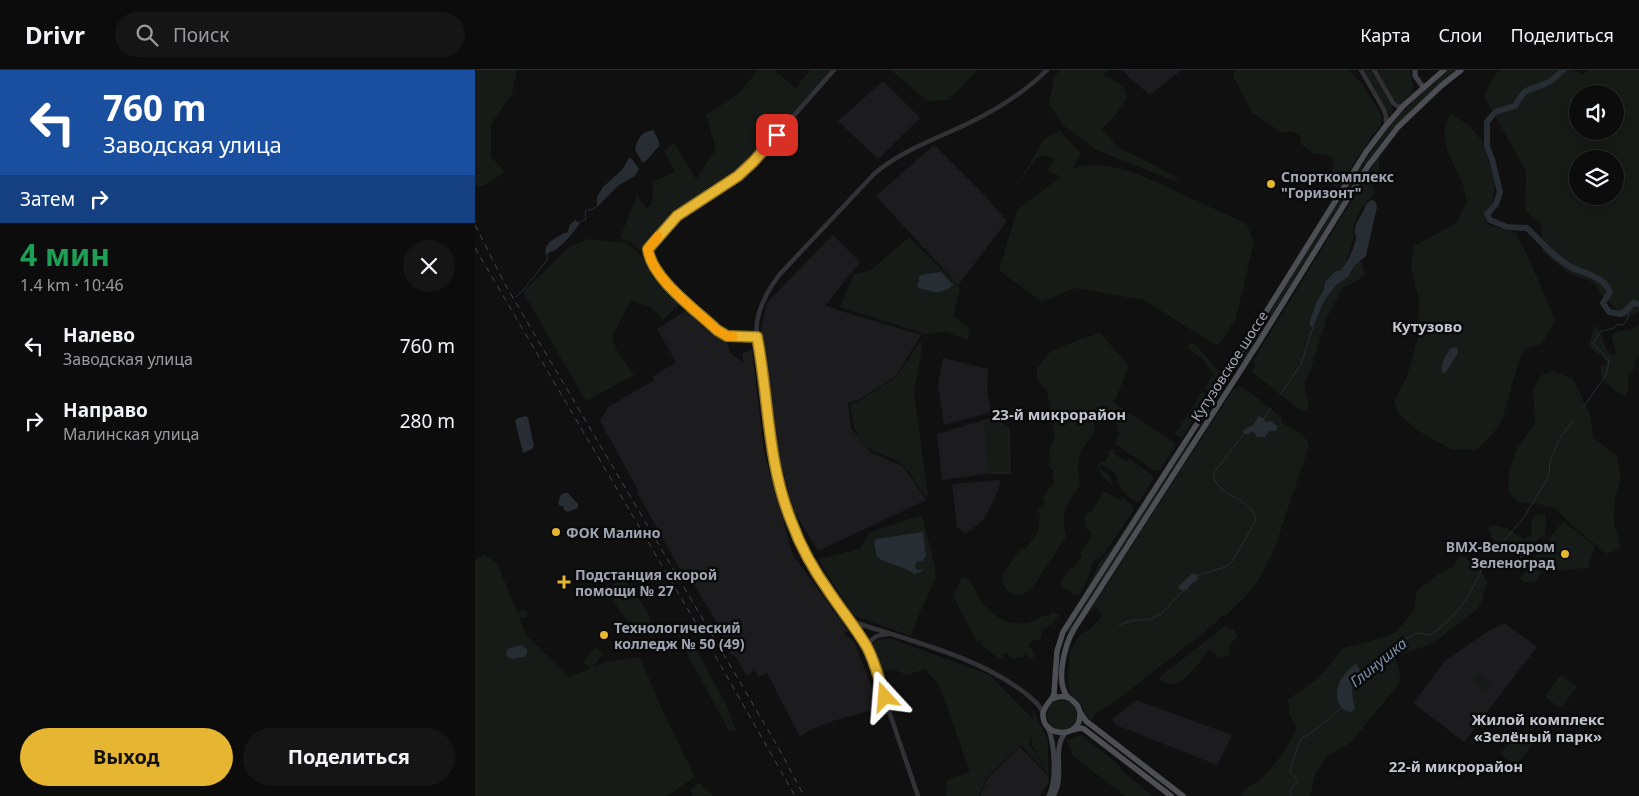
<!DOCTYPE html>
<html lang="ru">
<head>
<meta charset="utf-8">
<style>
  :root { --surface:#0c0c0d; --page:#151516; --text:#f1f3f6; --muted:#9a9b9d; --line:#2c2c2e; --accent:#e6b632 }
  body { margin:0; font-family:"Noto Sans",sans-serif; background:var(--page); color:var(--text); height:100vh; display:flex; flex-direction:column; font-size:19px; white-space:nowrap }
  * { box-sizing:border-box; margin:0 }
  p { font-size:16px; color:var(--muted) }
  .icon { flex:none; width:28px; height:28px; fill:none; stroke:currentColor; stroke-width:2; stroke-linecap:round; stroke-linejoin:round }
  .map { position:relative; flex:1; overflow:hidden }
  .drawer { display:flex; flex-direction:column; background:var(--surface); width:475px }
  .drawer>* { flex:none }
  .hud { background:#1a4fa0; color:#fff; overflow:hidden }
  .controls { position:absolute; left:1094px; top:15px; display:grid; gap:10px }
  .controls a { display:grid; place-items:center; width:55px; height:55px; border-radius:50%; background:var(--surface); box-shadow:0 2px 12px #0003,0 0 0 1px var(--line); font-size:25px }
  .pin { position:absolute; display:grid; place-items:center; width:42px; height:42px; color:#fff; margin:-21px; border-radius:10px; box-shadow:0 2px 8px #0006 }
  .me { position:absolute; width:55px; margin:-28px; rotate:341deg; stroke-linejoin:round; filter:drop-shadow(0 0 4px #0008) }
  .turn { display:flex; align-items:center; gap:18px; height:105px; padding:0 20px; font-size:22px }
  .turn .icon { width:65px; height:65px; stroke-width:2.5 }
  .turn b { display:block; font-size:35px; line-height:42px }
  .then { display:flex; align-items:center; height:48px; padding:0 20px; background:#0003; gap:10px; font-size:19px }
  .round { display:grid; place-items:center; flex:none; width:52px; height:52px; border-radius:26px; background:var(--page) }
  .headline { display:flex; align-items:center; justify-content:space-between; height:85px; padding:0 20px }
  h1 { font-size:30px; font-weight:700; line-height:38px; color:#1e9e55 }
  .button { display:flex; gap:10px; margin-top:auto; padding:10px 20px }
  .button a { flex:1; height:58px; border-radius:30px; background:var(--accent); color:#111; font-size:20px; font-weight:700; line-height:58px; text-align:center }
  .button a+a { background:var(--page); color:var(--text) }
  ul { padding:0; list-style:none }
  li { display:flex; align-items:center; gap:15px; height:75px; padding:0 20px }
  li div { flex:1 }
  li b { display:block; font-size:19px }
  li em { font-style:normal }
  header { display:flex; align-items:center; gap:30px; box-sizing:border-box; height:70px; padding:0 25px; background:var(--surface); border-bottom:1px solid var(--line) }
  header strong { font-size:24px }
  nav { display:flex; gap:28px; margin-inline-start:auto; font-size:18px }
  .search { width:350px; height:45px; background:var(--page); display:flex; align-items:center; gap:12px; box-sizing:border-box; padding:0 18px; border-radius:28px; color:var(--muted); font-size:19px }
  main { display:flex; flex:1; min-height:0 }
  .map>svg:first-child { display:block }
</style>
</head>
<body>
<header>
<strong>Drivr</strong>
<div class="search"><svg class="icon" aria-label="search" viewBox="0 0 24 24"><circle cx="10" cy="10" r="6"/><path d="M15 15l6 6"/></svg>Поиск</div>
<nav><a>Карта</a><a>Слои</a><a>Поделиться</a></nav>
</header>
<main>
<section class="drawer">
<div class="hud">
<div class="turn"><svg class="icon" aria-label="left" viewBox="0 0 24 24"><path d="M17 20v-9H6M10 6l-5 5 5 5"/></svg><div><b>760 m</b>Заводская улица</div></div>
<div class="then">Затем<svg class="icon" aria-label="right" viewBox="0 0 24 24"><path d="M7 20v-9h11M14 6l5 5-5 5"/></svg></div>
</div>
<div class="headline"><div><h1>4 мин</h1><p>1.4 km · 10:46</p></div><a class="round"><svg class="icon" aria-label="close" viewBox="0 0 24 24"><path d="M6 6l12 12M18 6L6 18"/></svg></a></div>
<ul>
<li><svg class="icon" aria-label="left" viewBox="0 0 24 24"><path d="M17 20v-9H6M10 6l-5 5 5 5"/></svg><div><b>Налево</b><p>Заводская улица</p></div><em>760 m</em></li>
<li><svg class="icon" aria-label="right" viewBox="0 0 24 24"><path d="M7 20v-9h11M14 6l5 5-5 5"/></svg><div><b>Направо</b><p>Малинская улица</p></div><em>280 m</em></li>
</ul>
<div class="button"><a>Выход</a><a>Поделиться</a></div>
</section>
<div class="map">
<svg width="1164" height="726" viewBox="0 0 1164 726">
  <rect width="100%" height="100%" fill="#101011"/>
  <path fill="#1c1c1e" d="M646,0H706L675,25Z
    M408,11L445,48L403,89L363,51Z
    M459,75L512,128L532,151L483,215L401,126Z
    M358,165L385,192L350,236L446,265L421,306L385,329L373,333L376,358L395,382L429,397L451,430L343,481L318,440L302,379L286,261L292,232Z
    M215,238L252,272L255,283L268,292V283L277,280L289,382L318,485L374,562H368L380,573L404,638L358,651L333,661L325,667L292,603L283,607L280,600L272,606L261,587L254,583L246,559L212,504L207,503L163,424L162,418L125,351L133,337L179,310L177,307L201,292L182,259Z
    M468,288L513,299L512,321L516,342L469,355L463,314Z
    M519,347L535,359L536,404H511L467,410L462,364Z
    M526,410L522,423L509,449L491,464L482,457L477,414Z
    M1030,553L1062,577L989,672L938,633L970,591L1013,561Z
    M661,630L757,665L742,695L641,655L637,649Z
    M545,677L574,707L573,713L565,726H505L513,708Z"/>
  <path fill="#161b17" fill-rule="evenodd" d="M0,0H42L37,24L16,54V87L30,102L8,116L0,117Z
    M283,0H299L321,18L335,0H357L287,78L263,102L199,144L167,182L155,172L145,168L162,125L172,139L177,133L178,112L200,102L189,80L199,73L221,109L241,79L231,45L262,25Z
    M416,0H502L474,30L452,31Z
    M585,0H632L629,5L648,16L652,27L641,44L627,59L643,77L698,105L705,113L621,80L588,55L574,34L579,8Z
    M759,0H874L886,13L904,40L906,45V55L895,69L862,118L853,112L859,96L857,87L846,84H839L825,73L826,68C820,60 815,61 807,63L777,43L759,8Z
    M889,0H896L918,38V40L917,44L913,43Z
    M902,0H935C936,14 943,19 930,30C926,34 924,34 919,32Z
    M973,0H981L915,61L890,95L889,92L912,59L933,36Z
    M1026,0H1097L1107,4L1114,0H1164V242L1150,248L1124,222C1121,208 1106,210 1096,204C1086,198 1077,189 1068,182L1066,154L1050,140L1051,101L1009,26L1021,3ZM1102,24H1140V61H1102ZM1102,89H1140V126H1102Z
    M975,44L994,55L1007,71L1020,111L1018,131L1010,145L1013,155L1041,163L1057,196L1080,250L1067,274L1049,279C1038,302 1036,329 1025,353C1020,363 1009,372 1001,380L976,379L943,361L924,344L919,331L932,306L943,267L944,229L936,197L939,176L981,153L992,132L988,115L973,83L969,60Z
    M585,61L606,84L597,99C632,86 680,111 711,126C731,135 751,144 771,153L779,172L761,248L750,266L742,276L669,230L599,218L567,232L524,200L542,140L586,107L573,101L580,89L568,85L561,89L541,117L569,69Z
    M904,86V105L899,108L897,113L900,120C898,127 895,128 891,133C884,140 876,157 879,166L871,191L880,187L887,193L890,204L883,210L868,218L852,247L837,295L829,315L834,336L831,340H825L777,302L780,296L778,291Z
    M885,96L888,98L770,289L767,290L766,287Z
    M434,167L485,218L478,246L494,258L493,270L471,262L450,264L365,237L379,204L395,201Z
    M113,169L152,173L167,186L178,204L207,231L188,250L176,237L156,231L137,267L141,279L159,305L111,331L48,222L94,177Z
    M1164,250V286L1161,290L1158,301L1152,306L1154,314L1151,326C1136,320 1138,317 1127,309L1125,297L1132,294C1129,284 1118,283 1114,275L1119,256L1123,258C1130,269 1127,277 1138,286L1141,283L1136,265C1145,258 1155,263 1164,255Z
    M625,263L654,296L639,333L700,373V377L684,401H680L640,374L644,365L640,350L644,348L641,341L636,343L631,336L618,343L620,361L605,382L603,400L605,415C591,435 585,441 591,467L555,521L544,525L535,523L529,516L527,510L528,504L546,478L550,479C556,471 567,461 563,451L566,443L561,441L563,438L567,437L570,432L567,429L579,413L578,399H575L573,394L576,392L574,382L580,366L572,321L562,309V298L575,282L606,269Z
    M716,272L721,275L746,304V307L736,322L729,318L738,304L728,289L713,279L712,278Z
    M443,273H448L439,323L453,425L450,426C443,417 437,405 430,397C423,390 414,387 405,384C380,375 379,356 375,334L384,331L420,308L435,287Z
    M1077,301L1098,309L1115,344L1118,368L1142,386L1146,410L1140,427L1139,453L1146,478L1131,484L1098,456L1080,438L1064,434L1043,432L1033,422L1034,401L1042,379L1060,353L1058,320L1066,305Z
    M748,309L592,552L612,518L624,493L639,475Z
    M764,316L777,324L807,348V353C817,359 831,364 834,376L798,483L784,509L771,526L750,546L747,545L742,551L728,563L638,633L622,642L617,650L614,649L605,632L596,624L594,619L593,609L595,582L606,563L613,561L627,546L622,537L616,539L758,320Z
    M727,321L734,325L721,345L715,341Z
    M713,344L717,347L718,350L708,366L705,367L700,364Z
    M521,350L532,359L534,401L512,403L510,352Z
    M715,370L716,373L592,564L591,562Z
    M638,379L641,380L639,384L652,392L654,388L679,407L664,432C649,425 645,420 641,404L627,394L624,398L635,406L638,415C629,409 625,406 623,395L626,391L629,392L635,384L632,382Z
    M630,422L645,430L648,427L657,435L659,440L631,481L624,489L621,488L615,497L617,499L605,524L601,525L587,517L586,511L596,497L599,498L607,486L605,484L614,470H616L615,460H612L609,447L613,441L616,442L627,425L625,423Z
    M1070,444L1071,453L1070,466L1063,469L1060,480L1045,498L1043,495L1045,484C1036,469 1034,475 1019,471L1015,463L1014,457L1018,455L1032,458L1049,470L1057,463L1056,452L1061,445Z
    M447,446L460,496L461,508L444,544L436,566L381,546L376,542L343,489L385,479L394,463L430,450Z
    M1088,451L1120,476L1113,498L1068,502L1060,512H1050L1045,508Z
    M9,485L22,493L43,544L47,539L52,542L51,547H44L51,565L94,607L116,598L108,592L120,577L128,584L118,597L134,591L165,587L189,644L220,707L192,726H0V490Z
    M985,485L1004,497L1012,512L1006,533L1002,539L959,573L920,587L925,604L924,614L875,673L852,686L840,705L835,726H766C771,715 775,717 783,711C799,698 813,677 822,659L815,645L813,629C839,614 851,602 867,578L893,572L920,563L938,542L942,521L963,504L978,497Z
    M487,507L492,508L503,523H501C511,541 529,557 552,553C560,551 566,545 574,546L578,542L584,545L578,553L567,560L565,570L559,569L554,575L561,586L555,589L550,583L549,587H543L539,590L531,582L526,588H524L506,575L507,569L502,572L478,526Z
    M143,511L151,512C156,519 174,541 175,548C176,552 174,556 171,558C157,567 141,533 134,524L135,517Z
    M202,555L208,556L250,632L261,661H254L200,561Z
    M750,556L758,559L763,565L755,575L754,585L745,588L735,579C722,591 707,627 684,609L687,605Z
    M414,568L515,605L558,649V639L573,671V705L557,675L556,664L554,673L571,702L546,675L512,707L504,726H471L472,710L495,702L465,617L450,599L431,605L419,599L405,603C402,593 395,581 400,571Z
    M1003,604L1017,615L1011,623L997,611Z
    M1086,605L1102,617L1087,636L1084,637L1071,628V625Z
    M572 645a15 15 0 1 1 30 0a15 15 0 1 1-30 0Z
    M1042,662L1058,674L1042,694L1040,695L1027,685L1026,683Z
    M606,665L643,694L647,701L678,726H650L598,686L592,670Z
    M221,714H227V718H231L238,726H218L214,719L218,718Z"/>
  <path fill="#272d33" d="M178,60L184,71V76L170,92H167L160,80C162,69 166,62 178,60Z
    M154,88L157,89L164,99L160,106L144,115L122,137V127L128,117L147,100Z
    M896,130L900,131L902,137L891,186L879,196L873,207L861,215L849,231L838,257L835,256V250L842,231L849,220L850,212L861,201H865C871,196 880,176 881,168C881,164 879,164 880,160C881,150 889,143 891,134Z
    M100,150L105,153C98,163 90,173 80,180C76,182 73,182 70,185C70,172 78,170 89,163H92L95,155Z
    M466,202L478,215C465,226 457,222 442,217L445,205Z
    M979,277L983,279V283L970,303L967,302C966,292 970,287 975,279Z
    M51,346L53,348L59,376L57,379L48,383L40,351L43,348Z
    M784,346L789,349L790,352L796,351L802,356L801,361H794L790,367H782L778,361L773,364H769L768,360L778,355Z
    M89,423H93L103,434V438L93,442L89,440L88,436H85L83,433L86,425Z
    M448,462L451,485L448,491H444L440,494V497L442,500L448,499L446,502L439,504C428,495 413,495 402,487L399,472L401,469Z
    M718,503L722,505L723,510L716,514L711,521L706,520L703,517Z
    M46,575L52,579V583L50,587L37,589L31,586L32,579Z
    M881,594C891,606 878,610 877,621C877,627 879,633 880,639L876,642C863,641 859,625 864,614C866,607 874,600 879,595Z"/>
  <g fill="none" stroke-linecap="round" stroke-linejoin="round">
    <path stroke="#272d33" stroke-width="1" d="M105,152L111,149L110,141L118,139L122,136
      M41,227L49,219L72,190L73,182
      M805,325L826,294L838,257
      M1107,339L1131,305L1134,291L1118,273L1126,261L1139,258L1143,254L1148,255L1153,248L1154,238
      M788,350L796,338
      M1028,472L1049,447L1074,406L1075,392L1084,370L1098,350
      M721,506L750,497L757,492L781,450C778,428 746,429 738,406L741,400L769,364
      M644,555L658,550H673L686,544L709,520
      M884,606L902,593L918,584L928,570L942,563L956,565C983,544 992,531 1007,499
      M816,726L815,720L823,711L816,704L815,701L824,673L826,669L844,657L866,638"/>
    <path stroke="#272d33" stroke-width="6" d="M1088,0C1083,4 1078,11 1072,13C1054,22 1052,14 1040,36L1020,42L1012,52V77L1017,89L1025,122L1021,134L1012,144L1015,150L1032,157L1052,158C1066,171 1079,188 1096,197C1109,204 1129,206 1135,222L1128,233L1134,242L1146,244L1154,238L1158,233L1164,234"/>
    <path stroke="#313136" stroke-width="4.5" d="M359,0L278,92L263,106L202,146L173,179L174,188L182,203L242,260L252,266L282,267L287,294L296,379L304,415L317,453L334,490L354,522L392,577L443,726
      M886,0L909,40L911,46V55
      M899,0L918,33L922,36H928
      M282,267C279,245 292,221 305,204L400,103C428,80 460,69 492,54C521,40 549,23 572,0
      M376,551C434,571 500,585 550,623C557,629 565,634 568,643
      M392,577C397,567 402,565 413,564"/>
    <path stroke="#3f4045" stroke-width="5" d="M940,0V6L948,17
      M573,658C580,674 582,710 574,726
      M578,726C591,707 576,681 590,663"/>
    <path stroke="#4d4e54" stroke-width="5.5" d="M594,628C579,614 590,574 599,559L782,275L893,96L923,57L966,16L986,0
      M577,629C584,626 592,625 598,631C602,634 605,639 605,645C605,669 567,668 568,644C569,635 577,631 579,624L582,581L588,562L754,304L766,282L891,82L910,57L929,35L969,0
      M605,642L611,651L708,726
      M598,660L605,658L609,659L696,726"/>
    <path stroke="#44454a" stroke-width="1" stroke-dasharray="6 5" stroke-linecap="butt" d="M0,155L31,216L262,607L303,677L329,726
      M0,178L245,594L320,726"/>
  </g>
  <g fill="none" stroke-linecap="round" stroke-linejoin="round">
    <g stroke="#967620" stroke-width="12">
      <path id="route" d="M302,65L278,92L263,106L202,146L173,179C176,208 221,240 242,260L252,266L282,267C294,329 292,393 317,453C326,478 340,502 355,523C367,541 381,558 392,577C400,592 404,610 410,627"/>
    </g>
    <use href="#route" stroke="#e6b632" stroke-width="9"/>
    <path stroke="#f59e0b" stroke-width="9" d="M183,166L173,179C176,208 221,240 242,260L252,266H258"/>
  </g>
  <g fill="#e6b632" stroke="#0b0b0c" stroke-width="2">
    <circle cx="796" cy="114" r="5"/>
    <circle cx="81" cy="462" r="5"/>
    <circle cx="1090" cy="484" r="5"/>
    <path d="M86.5 504.5h5v5h5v5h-5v5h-5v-5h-5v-5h5z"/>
    <circle cx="129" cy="565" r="5"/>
  </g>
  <g text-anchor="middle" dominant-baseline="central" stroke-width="5" stroke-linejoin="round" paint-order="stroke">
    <g font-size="14" font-weight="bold" fill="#a1a5b1" stroke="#0b0b0c" text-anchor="start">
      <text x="806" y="106">Спорткомплекс<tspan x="806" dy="16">"Горизонт"</tspan></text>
      <text x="91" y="462">ФОК Малино</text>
      <text x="1080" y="476" text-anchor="end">BMX-Велодром<tspan x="1080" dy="16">Зеленоград</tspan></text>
      <text x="100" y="504">Подстанция скорой<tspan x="100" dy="16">помощи № 27</tspan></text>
      <text x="139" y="557">Технологический<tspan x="139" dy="16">колледж № 50 (49)</tspan></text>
    </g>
    <g font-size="14" fill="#a1a5b1" stroke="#0b0b0c">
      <text transform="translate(754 296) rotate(-57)">Кутузовское шоссе</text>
    </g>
    <g font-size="15" font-weight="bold" fill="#c2c4cd" stroke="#0b0b0c">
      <text x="952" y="256">Кутузово</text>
      <text x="584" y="344">23-й микрорайон</text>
      <text x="1063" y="649">Жилой комплекс<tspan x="1063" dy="17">«Зелёный парк»</tspan></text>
      <text x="981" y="696">22-й микрорайон</text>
    </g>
    <g font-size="15" font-style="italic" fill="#7991ab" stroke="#0b0b0c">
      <text transform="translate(903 592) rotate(-39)">Глинушка</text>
    </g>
  </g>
</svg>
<div class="controls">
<a><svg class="icon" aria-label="sound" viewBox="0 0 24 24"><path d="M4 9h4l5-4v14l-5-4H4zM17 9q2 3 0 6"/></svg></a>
<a><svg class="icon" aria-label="layers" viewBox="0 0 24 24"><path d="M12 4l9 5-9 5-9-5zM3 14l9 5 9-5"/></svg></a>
</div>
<div class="pin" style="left:302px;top:65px;background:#d93025"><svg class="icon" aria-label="arrive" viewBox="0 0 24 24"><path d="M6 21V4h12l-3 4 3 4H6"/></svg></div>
<svg class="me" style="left:410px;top:627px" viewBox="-20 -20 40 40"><path d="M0-17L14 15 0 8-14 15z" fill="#e6b632" stroke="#fff" stroke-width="4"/></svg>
</div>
</main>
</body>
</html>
